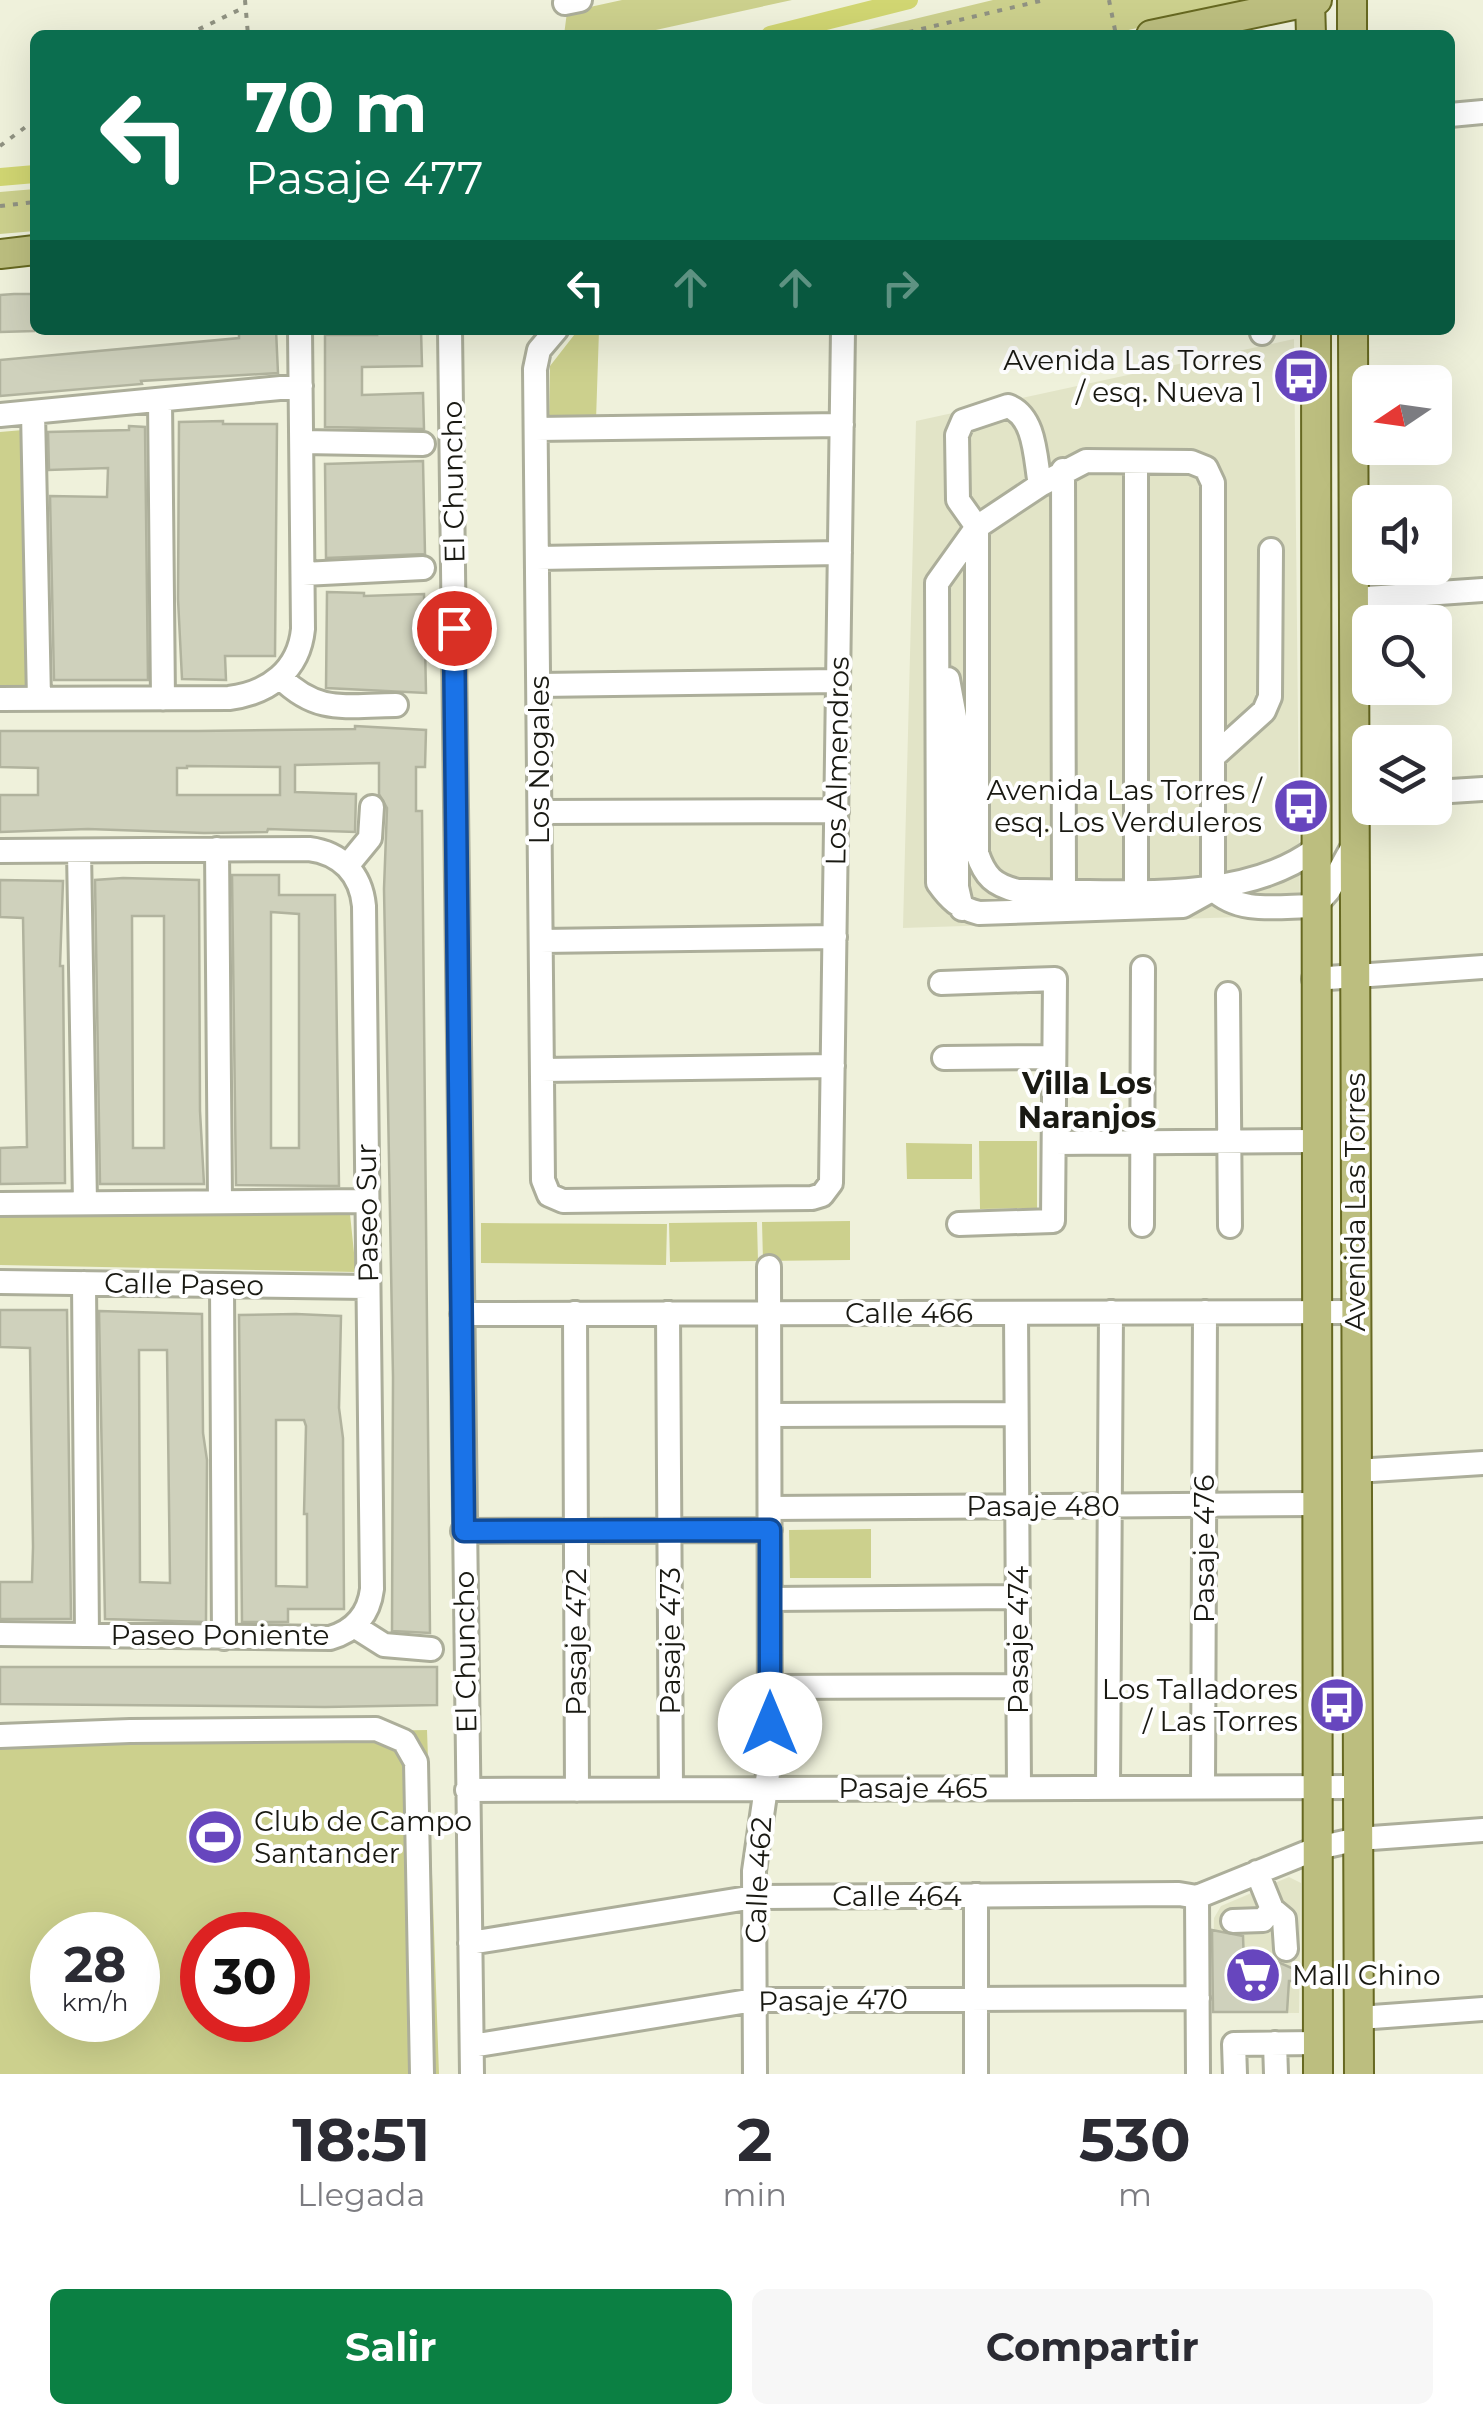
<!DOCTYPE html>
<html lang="es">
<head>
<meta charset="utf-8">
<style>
  :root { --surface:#fff; --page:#f7f7f7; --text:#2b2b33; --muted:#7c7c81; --accent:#0b8043 }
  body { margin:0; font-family:Montserrat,sans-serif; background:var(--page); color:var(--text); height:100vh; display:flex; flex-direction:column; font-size:38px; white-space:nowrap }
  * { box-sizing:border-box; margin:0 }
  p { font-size:32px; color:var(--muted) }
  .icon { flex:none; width:55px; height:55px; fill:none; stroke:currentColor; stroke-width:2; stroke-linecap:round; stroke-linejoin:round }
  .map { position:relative; height:2074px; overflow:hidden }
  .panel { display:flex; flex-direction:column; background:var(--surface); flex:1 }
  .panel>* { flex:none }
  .guide { position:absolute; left:30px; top:30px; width:1425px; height:305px; border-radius:15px; box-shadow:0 10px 40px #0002; background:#0b6e4f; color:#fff; overflow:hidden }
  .needle { width:65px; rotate:257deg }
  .controls { position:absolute; left:1352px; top:365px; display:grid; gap:20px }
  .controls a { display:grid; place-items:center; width:100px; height:100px; border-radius:15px; background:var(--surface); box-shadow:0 10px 40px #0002; font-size:50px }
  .speed { position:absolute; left:30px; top:1912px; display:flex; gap:20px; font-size:50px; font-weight:700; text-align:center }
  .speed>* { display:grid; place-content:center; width:130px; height:130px; border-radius:50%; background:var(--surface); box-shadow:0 10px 40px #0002; line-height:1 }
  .speed small { font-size:25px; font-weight:400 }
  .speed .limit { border:15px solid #d22; background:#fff; color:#111 }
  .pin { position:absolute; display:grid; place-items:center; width:85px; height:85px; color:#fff; margin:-42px; border:5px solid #fff; border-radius:50%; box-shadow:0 2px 10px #0007 }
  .me { position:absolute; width:110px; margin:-55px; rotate:0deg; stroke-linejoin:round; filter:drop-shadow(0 0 8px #0008) }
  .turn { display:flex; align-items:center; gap:35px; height:210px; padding:0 50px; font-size:45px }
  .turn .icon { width:130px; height:130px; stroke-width:2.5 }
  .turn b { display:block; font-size:70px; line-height:85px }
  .lanes { display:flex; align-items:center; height:95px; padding:0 50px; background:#0003; justify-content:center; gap:50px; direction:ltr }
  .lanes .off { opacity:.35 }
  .eta { display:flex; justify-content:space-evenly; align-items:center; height:170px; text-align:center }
  .eta b { font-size:60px; font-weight:700; line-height:70px }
  .action { display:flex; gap:20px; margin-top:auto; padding:20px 50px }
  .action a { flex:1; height:115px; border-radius:15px; background:var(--accent); color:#fff; font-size:40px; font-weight:700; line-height:115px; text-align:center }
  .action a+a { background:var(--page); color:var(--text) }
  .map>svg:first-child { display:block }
</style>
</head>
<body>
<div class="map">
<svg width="1483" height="2074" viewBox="0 0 1483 2074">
  <rect width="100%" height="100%" fill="#eff1db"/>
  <path fill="#e2e4c7" d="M1294,339L1300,915L903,928L916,421Z
    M1289,1877L1301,1883L1299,2013L1212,2012L1214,1918L1221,1906Z"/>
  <path fill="#ccd08d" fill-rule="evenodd" d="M622,0H792L633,35H564L567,12Z
    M993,0H1263L1106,35H848Z
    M35,189V231L0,234V192Z
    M578,330H599L596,420L549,422L550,366Z
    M23,430L28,687H0V432Z
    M979,1141H1037V1208L980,1209Z
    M906,1143L972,1144V1179H907Z
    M350,1214L356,1272L0,1265V1216Z
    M850,1221V1260L763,1261L762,1222Z
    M757,1222L758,1261L670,1262L669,1223Z
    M481,1223L667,1224L666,1265L481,1263Z
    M871,1529V1578H790L789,1530Z
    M427,1730L439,2074H0V1738ZM52,1935H138V2020H52ZM202,1935H288V2020H202Z"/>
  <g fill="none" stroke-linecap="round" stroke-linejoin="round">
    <path stroke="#d1d672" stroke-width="18" d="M770,35L909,0
      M0,177L35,174"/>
  </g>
  <path fill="#cfd1bc" stroke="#b1b39e" stroke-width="2.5" fill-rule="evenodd" d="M14,294H33L34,331L0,332V295Z
    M276,330L278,373L141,381L142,384L0,396V360L239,338V332Z
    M376,330H421L422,366L362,367V395L423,393L424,429L325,427V335H377Z
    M223,421V424H277L275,656H225L226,680L182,679L178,599L179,422Z
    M129,426L145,427L148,680H54L50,496L107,497L108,468L49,470L48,432L129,430Z
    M423,461L425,554L326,558L325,464Z
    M327,592L364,593V596L424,594L426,693L326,688Z
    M355,726L426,730L425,767H416V811H422L430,1633L392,1631L393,1377L384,889L387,808L379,794V763L295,765V792L356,794L355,832L268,829L267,832L204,833L88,829L0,832V795H38V768L0,767V731H198L355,729ZM187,766L280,767V795H177V768H187Z
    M232,875H279V895H335L339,1186L236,1185ZM271,912L299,914V1148H271Z
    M123,878L199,880L200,1111L204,1184H100L95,880ZM132,916H164V1148H133Z
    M0,880L63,881L60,966H63L65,1183L0,1184V1148L27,1147L23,918L0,917Z
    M0,1310H67L71,1619H0V1582H32L33,1547L30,1348L0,1347Z
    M99,1311L202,1314L203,1433L207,1460L206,1622L105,1619ZM139,1350H167L170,1583L140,1582Z
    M296,1314L341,1316L339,1408L343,1438L344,1609H288V1622H242L239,1315ZM276,1420H304L306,1426L304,1514H307V1587L276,1586Z
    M0,1667H437V1705L325,1707L0,1704Z
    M1212,1930L1243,1936L1244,1963L1278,1962L1294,1969V1981H1289L1287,2012H1213Z"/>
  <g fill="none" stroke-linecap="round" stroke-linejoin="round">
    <g stroke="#acae9a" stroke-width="28">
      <path id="minor" d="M565,3L580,0
        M1450,115L1483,112
        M450,330L472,2074
        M556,330L539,350L535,369L543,1180L549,1195L563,1201L812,1198L822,1195L831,1183L843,330
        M1262,330V333
        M160,400L163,699
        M33,412L39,699
        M0,415L301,386
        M536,429L842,425
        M302,442L423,444
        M1063,470L1064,891
        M1040,485C1035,458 1036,417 1008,406L963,421L957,435L958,500L977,527L937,583L938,883C950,900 959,908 979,913L1183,906L1210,891
        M537,558L840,553
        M303,574L423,568
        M1353,599L1483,590
        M281,678C319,715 346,705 396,705
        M948,679L957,728V887L962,909
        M539,685L838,681
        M0,699L229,698C269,693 299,670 303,629L300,330
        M1213,757L1264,711L1270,697L1271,550
        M1435,792L1483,789
        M540,812L837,811
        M217,849L220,1202
        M1314,850C1239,906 1110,890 1018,891C994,885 985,877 977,853V527L1040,485L1086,461L1191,462L1206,468L1213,483V889C1240,915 1279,906 1315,906L1329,890L1353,846
        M0,851L309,849C341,853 361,874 364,906L372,1589C369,1614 355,1631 330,1638L0,1634
        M79,851L85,1203
        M347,866L370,838L372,807
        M1136,890V462
        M541,941L835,937
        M1314,979L1483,967
        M941,983L1055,979L1053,1221L959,1224
        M1228,994L1230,1226
        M944,1058L1054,1057
        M542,1070L833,1066
        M1054,1143L1315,1141
        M0,1204L366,1201
        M1142,1225L1143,968
        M0,1282L367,1287
        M84,1283L87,1635
        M222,1285L224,1638
        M575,1313L577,1790
        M668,1313L671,1789
        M1016,1313L1019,1788
        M462,1314L1355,1312
        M770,1415L1016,1414
        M1356,1471L1483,1463
        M770,1508L1317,1504
        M463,1531L770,1530
        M770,1599L1017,1597
        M354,1626L384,1645L431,1649
        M770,1687L1018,1686
        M0,1736L130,1731L376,1729L404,1741L416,1762L422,2074
        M1108,1787L1111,1312
        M1203,1787L1205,1312
        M467,1790L1358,1787
        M1257,1872L1272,1909L1284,1919L1286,1949
        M976,1895V2074
        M1197,1897L1198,2074
        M1233,1921L1263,1920L1272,1909
        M470,1943L754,1897L1179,1894L1197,1897L1318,1848L1358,1839L1483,1830
        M1359,2018L1483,2009
        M1275,2043L1276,2074
        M472,2046L754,2000L1198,1998
        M755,2074L754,1871L770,1760L769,1267
        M1235,2074L1234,2044L1318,2043"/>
    </g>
    <g stroke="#666821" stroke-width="32">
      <path id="major" d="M1352,0V35
        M1310,1L1311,35
        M1151,35L1317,0
        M0,254L35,250
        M1316,330L1318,2074
        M1353,330L1359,2074"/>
    </g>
    <path stroke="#909282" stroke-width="4" stroke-dasharray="5 8" stroke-linecap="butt" d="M245,0L248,35
      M1109,0L1116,35
      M187,35L245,7
      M896,35L1044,0
      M0,146L35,120
      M0,206L35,202"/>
    <use href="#minor" stroke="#fff" stroke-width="22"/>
    <use href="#major" stroke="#bcbe7f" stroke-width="28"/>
  </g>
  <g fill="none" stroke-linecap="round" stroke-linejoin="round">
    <g stroke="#114b97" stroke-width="25">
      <path id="route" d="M454,628L464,1531L770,1530V1724"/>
    </g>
    <use href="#route" stroke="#1a73e8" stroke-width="18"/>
  </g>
  <defs>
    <g id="bus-disc" transform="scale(2.875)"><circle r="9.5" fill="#6746be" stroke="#fff"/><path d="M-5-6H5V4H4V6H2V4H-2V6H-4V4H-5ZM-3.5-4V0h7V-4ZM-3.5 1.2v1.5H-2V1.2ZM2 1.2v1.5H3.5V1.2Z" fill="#fff"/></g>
    <g id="stadium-disc" transform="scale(2.875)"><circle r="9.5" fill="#6746be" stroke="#fff"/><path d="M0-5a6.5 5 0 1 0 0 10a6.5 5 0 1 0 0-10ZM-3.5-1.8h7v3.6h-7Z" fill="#fff"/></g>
    <g id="supermarket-disc" transform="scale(2.875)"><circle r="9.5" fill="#6746be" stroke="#fff"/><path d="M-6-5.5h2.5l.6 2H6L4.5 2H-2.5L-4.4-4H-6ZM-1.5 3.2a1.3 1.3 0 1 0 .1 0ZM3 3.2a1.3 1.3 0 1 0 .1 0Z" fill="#fff"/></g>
  </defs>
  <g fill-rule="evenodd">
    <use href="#bus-disc" x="1301" y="376"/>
    <use href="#bus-disc" x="1301" y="806"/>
    <use href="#bus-disc" x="1337" y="1705"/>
    <use href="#stadium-disc" x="215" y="1837"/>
    <use href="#supermarket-disc" x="1253" y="1975"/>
  </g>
  <g text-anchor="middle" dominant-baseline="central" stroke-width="8" stroke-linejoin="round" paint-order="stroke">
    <g font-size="28" fill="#191912" stroke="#fff" text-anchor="end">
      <text x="1262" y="360">Avenida Las Torres<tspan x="1262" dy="32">/ esq. Nueva 1</tspan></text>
      <text x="1262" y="790">Avenida Las Torres /<tspan x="1262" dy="32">esq. Los Verduleros</tspan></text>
      <text x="1298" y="1689">Los Talladores<tspan x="1298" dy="32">/ Las Torres</tspan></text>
      <text x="254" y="1821" text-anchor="start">Club de Campo<tspan x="254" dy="32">Santander</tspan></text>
      <text x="1292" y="1975" text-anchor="start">Mall Chino</text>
    </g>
    <g font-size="28" fill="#191912" stroke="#fff">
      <text transform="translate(453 482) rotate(-91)">El Chuncho</text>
      <text transform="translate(539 760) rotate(-90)">Los Nogales</text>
      <text transform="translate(837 761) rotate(-89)">Los Almendros</text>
      <text transform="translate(1355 1202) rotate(-90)">Avenida Las Torres</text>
      <text transform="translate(367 1213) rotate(-91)">Paseo Sur</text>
      <text transform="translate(184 1284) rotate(1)">Calle Paseo</text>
      <text x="909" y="1313">Calle 466</text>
      <text x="1043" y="1506">Pasaje 480</text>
      <text transform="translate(1204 1549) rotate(-90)">Pasaje 476</text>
      <text x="220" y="1635">Paseo Poniente</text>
      <text transform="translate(1018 1640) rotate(-90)">Pasaje 474</text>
      <text transform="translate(670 1641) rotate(-90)">Pasaje 473</text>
      <text transform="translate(576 1642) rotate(-90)">Pasaje 472</text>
      <text transform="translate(465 1652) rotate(-91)">El Chuncho</text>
      <text x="913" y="1788">Pasaje 465</text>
      <text transform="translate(758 1880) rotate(-87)">Calle 462</text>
      <text x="897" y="1896">Calle 464</text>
      <text transform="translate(833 2000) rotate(-1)">Pasaje 470</text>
    </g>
    <g font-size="30" font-weight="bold" fill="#191912" stroke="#fff">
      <text x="1087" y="1083">Villa Los<tspan x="1087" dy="34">Naranjos</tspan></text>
    </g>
  </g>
</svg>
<div class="controls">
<a><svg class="needle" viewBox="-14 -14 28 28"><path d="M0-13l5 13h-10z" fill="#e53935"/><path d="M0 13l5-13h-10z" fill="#7c7c81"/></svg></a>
<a><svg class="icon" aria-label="sound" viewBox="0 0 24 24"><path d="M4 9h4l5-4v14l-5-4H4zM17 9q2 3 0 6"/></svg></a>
<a><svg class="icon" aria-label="search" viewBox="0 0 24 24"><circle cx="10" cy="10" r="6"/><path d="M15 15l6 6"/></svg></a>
<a><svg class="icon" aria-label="layers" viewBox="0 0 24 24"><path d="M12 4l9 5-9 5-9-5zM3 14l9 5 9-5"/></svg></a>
</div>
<div class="speed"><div>28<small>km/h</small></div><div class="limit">30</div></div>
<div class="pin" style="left:454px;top:628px;background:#d93025"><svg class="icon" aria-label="arrive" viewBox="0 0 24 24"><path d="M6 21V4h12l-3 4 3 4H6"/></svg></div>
<svg class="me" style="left:770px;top:1724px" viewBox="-20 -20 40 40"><circle r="19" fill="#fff"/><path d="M0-13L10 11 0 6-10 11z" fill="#1a73e8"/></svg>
<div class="guide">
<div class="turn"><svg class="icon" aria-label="left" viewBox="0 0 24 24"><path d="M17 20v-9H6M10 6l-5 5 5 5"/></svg><div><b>70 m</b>Pasaje 477</div></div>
<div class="lanes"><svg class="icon" aria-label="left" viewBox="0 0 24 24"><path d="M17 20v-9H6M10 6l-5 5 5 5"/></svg><svg class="icon off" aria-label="ahead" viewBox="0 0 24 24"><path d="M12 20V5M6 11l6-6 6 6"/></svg><svg class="icon off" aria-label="ahead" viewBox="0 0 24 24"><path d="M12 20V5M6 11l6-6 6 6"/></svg><svg class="icon off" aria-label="right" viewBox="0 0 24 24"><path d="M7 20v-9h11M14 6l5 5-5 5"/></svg></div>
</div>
</div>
<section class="panel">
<div class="eta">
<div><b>18:51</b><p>Llegada</p></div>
<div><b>2</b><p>min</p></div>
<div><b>530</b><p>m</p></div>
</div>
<div class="action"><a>Salir</a><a>Compartir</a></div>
</section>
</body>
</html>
